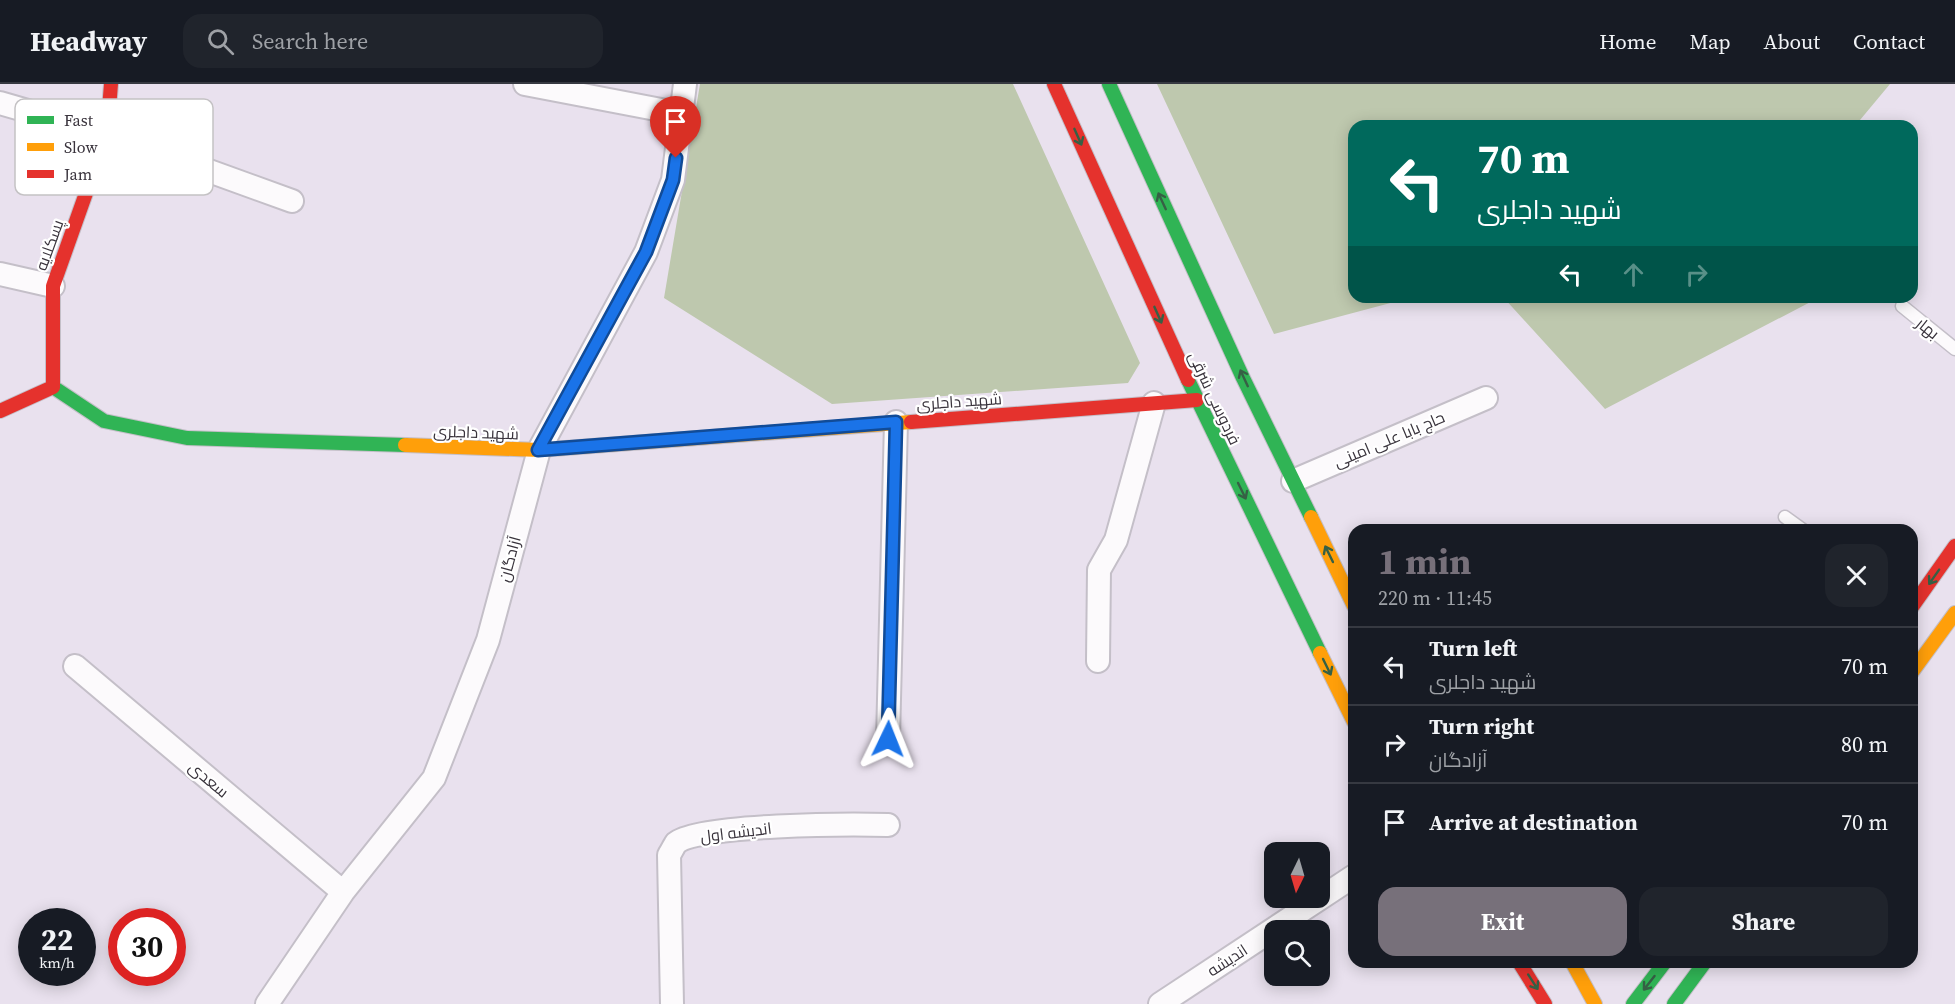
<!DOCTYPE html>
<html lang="en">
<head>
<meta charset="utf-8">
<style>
  :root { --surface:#171b24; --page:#20242c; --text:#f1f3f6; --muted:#9ea1a6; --line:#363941; --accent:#77707a }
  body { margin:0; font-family:"Source Serif 4",Cairo,serif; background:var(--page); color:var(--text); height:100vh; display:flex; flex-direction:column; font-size:22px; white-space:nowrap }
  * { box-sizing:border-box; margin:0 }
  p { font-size:20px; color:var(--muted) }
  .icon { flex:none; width:33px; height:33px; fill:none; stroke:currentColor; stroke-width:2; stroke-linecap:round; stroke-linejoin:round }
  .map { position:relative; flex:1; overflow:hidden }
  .sheet { position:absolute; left:1348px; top:440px; width:570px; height:444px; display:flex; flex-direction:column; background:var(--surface); border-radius:18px; box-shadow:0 3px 15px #0003 }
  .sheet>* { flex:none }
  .hud { position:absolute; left:1348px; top:36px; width:570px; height:183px; border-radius:18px; box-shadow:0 3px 15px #0003; background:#00695c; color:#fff; overflow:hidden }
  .needle { width:39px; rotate:185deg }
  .fabs { position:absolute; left:1264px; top:758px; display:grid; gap:12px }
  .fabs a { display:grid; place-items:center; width:66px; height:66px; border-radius:12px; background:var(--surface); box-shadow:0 3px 15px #0003; font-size:30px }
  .speed { position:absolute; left:18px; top:824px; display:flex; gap:12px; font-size:30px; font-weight:700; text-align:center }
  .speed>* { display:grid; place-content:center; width:78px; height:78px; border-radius:50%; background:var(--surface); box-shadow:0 3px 15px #0003; line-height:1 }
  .speed small { font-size:15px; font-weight:400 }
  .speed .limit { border:9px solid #d22; background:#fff; color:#111 }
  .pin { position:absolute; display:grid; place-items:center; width:51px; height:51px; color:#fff; margin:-62px -26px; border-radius:50% 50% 50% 0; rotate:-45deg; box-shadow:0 0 6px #0007 }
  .pin .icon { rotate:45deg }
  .me { position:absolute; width:66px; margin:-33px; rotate:2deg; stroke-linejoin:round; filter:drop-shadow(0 0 4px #0008) }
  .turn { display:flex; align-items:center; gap:21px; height:126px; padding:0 30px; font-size:27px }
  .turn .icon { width:78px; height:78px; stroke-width:2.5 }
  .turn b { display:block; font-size:42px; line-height:51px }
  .lanes { display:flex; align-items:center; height:57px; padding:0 30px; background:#0003; justify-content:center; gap:30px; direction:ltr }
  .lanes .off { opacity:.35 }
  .round { display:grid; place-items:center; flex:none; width:63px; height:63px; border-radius:18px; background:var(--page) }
  .summary { display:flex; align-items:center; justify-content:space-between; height:102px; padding:0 30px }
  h1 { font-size:36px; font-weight:700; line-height:45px; color:var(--accent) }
  .primary-button { display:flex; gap:12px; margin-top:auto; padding:12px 30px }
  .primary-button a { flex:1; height:69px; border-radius:18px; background:var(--accent); color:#fff; font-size:24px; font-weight:700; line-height:69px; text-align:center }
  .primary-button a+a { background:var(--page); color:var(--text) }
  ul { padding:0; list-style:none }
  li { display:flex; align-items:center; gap:18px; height:78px; padding:0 30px; border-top:2px solid var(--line) }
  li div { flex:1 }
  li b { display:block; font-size:22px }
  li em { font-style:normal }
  header { display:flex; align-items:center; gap:36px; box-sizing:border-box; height:84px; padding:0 30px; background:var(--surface); border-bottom:2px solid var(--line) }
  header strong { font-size:28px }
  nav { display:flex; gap:33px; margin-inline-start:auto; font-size:21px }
  .search { width:420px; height:54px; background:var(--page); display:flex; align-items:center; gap:15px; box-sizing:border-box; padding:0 21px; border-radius:18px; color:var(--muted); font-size:22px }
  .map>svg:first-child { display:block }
</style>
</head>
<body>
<header>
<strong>Headway</strong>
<div class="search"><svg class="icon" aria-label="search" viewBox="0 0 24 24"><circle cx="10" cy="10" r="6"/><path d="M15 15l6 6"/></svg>Search here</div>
<nav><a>Home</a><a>Map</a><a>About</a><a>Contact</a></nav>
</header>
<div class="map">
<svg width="1955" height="920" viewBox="0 0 1955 920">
  <rect width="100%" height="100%" fill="#e9e1ee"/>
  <path fill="#bec8ae" d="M700,0H1013L1140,279L1128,299L832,320L664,214Z
    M1157,0H1890L1855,42H1354V213H1413L1274,250Z
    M1503,213H1820L1605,325Z"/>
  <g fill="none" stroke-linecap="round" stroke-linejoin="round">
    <g stroke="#c4bfc8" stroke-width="15">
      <path id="lane" d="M1902,222L1955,265
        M1785,433L1803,446"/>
    </g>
    <g stroke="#c4bfc8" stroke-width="26">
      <path id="street" d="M525,0L682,30
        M0,19L107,50L292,117
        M0,190L53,202
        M1293,397L1486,314
        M1098,577L1099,486L1116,456L1154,319
        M75,582L343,808
        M888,655L896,338
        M267,920L343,808L434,694L488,556L539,366L646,168L673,96L685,0
        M672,920L669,771C671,768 674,762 676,759C697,740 854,740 888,741
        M1160,920L1354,792"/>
    </g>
    <g stroke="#c4bfc8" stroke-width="16">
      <path id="fast" d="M1109,0L1243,294L1311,433
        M1188,296L1320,569
        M53,303L104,337L187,354L405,361
        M1633,920L1665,878
        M1674,920L1705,878"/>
    </g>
    <g stroke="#c4bfc8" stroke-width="16">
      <path id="slow" d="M405,361L539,366L911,338
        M1311,433L1354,522
        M1320,569L1354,638
        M1912,588L1955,529
        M1572,878L1595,920"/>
    </g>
    <g stroke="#c4bfc8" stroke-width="16">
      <path id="jam" d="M1054,0L1188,296
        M53,303V202L107,50L111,0
        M0,327L53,303
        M911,338L1197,316
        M1912,523L1955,462
        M1519,878L1545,920"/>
    </g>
    <use href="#lane" stroke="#fcfafc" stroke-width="12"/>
    <use href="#street" stroke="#fcfafc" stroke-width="22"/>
    <use href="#fast" stroke="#30b455" stroke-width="14"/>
    <use href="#slow" stroke="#ff9f0a" stroke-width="14"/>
    <use href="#jam" stroke="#e5322d" stroke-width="14"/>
  </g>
  <defs><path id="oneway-shaft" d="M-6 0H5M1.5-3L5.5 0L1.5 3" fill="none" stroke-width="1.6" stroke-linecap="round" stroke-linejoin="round" transform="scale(1.5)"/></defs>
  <g stroke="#366045">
    <use href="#oneway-shaft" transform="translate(1078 53) rotate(66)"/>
    <use href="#oneway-shaft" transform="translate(1162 117) rotate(-115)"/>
    <use href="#oneway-shaft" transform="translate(1158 231) rotate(66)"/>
    <use href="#oneway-shaft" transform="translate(1244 294) rotate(-115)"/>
    <use href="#oneway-shaft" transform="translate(1242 407) rotate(64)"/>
    <use href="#oneway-shaft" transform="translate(1329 470) rotate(-116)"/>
    <use href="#oneway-shaft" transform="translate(1934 493) rotate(125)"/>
    <use href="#oneway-shaft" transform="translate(1327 583) rotate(64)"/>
    <use href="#oneway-shaft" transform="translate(1533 898) rotate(57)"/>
    <use href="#oneway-shaft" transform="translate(1649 899) rotate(128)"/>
  </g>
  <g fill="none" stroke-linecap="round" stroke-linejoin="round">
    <g stroke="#114b97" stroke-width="15">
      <path id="route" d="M676,74L673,96L646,168L538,366L896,338L888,655"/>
    </g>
    <use href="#route" stroke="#1a73e8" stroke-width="10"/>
  </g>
  <g text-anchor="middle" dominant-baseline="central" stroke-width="4.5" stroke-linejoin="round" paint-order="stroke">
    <g font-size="16" fill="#39333c" stroke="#fff">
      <text transform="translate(49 161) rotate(-70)">پسکلایه</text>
      <text transform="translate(1928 244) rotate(39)">بهار</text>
      <text transform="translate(1215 314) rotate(65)">فردوسی شرقی</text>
      <text transform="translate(959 317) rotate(-4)">شهید داجلری</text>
      <text transform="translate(476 348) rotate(2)">شهید داجلری</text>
      <text transform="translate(1389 355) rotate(-23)">حاج بابا علی امینی</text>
      <text transform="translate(509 475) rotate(-75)">آزادگان</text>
      <text transform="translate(209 695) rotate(40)">سعدی</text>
      <text transform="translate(736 748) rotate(-7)">اندیشه اول</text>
      <text transform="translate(1227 876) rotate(-33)">اندیشه</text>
    </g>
  </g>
  <rect x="15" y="15" width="198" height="96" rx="9" fill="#fff" stroke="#c4c2c4" stroke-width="1.5"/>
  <rect x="27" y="32" width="27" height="8" fill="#30b455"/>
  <rect x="27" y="59" width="27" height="8" fill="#ff9f0a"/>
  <rect x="27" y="86" width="27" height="8" fill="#e5322d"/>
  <g font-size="16" fill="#39333c">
    <text x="64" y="42">Fast</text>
    <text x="64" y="69">Slow</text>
    <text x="64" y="96">Jam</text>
  </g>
</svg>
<div class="fabs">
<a><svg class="needle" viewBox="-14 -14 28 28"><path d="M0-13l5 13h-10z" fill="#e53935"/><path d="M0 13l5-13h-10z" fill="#9ea1a6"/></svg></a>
<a><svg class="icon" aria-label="search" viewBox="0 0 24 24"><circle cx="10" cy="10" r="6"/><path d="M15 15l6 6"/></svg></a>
</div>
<div class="speed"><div>22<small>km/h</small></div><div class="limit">30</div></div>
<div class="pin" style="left:676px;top:74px;background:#d93025"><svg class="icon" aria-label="arrive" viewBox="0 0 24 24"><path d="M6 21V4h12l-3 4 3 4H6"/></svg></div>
<svg class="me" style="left:888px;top:655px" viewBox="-20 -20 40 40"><path d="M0-17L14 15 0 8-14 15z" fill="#1a73e8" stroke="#fff" stroke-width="4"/></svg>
<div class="hud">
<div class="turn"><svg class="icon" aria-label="left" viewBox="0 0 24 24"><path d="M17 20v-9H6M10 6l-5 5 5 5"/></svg><div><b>70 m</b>شهید داجلری</div></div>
<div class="lanes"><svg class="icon" aria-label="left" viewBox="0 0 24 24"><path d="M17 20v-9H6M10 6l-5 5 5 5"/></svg><svg class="icon off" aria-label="ahead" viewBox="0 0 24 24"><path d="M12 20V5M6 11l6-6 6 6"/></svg><svg class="icon off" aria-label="right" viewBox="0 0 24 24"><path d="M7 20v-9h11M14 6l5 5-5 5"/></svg></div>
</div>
<section class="sheet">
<div class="summary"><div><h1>1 min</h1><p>220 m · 11:45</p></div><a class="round"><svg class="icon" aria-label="close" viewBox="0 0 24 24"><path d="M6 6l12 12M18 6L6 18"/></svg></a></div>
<ul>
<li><svg class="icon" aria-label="left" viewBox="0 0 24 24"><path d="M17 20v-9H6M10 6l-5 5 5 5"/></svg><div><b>Turn left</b><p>شهید داجلری</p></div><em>70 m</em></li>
<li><svg class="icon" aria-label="right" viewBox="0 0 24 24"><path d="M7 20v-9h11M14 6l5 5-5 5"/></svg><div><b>Turn right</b><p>آزادگان</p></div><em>80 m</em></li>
<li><svg class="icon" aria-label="arrive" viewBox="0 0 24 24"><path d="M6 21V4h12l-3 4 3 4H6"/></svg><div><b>Arrive at destination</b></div><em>70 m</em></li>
</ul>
<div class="primary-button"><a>Exit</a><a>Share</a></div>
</section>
</div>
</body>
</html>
